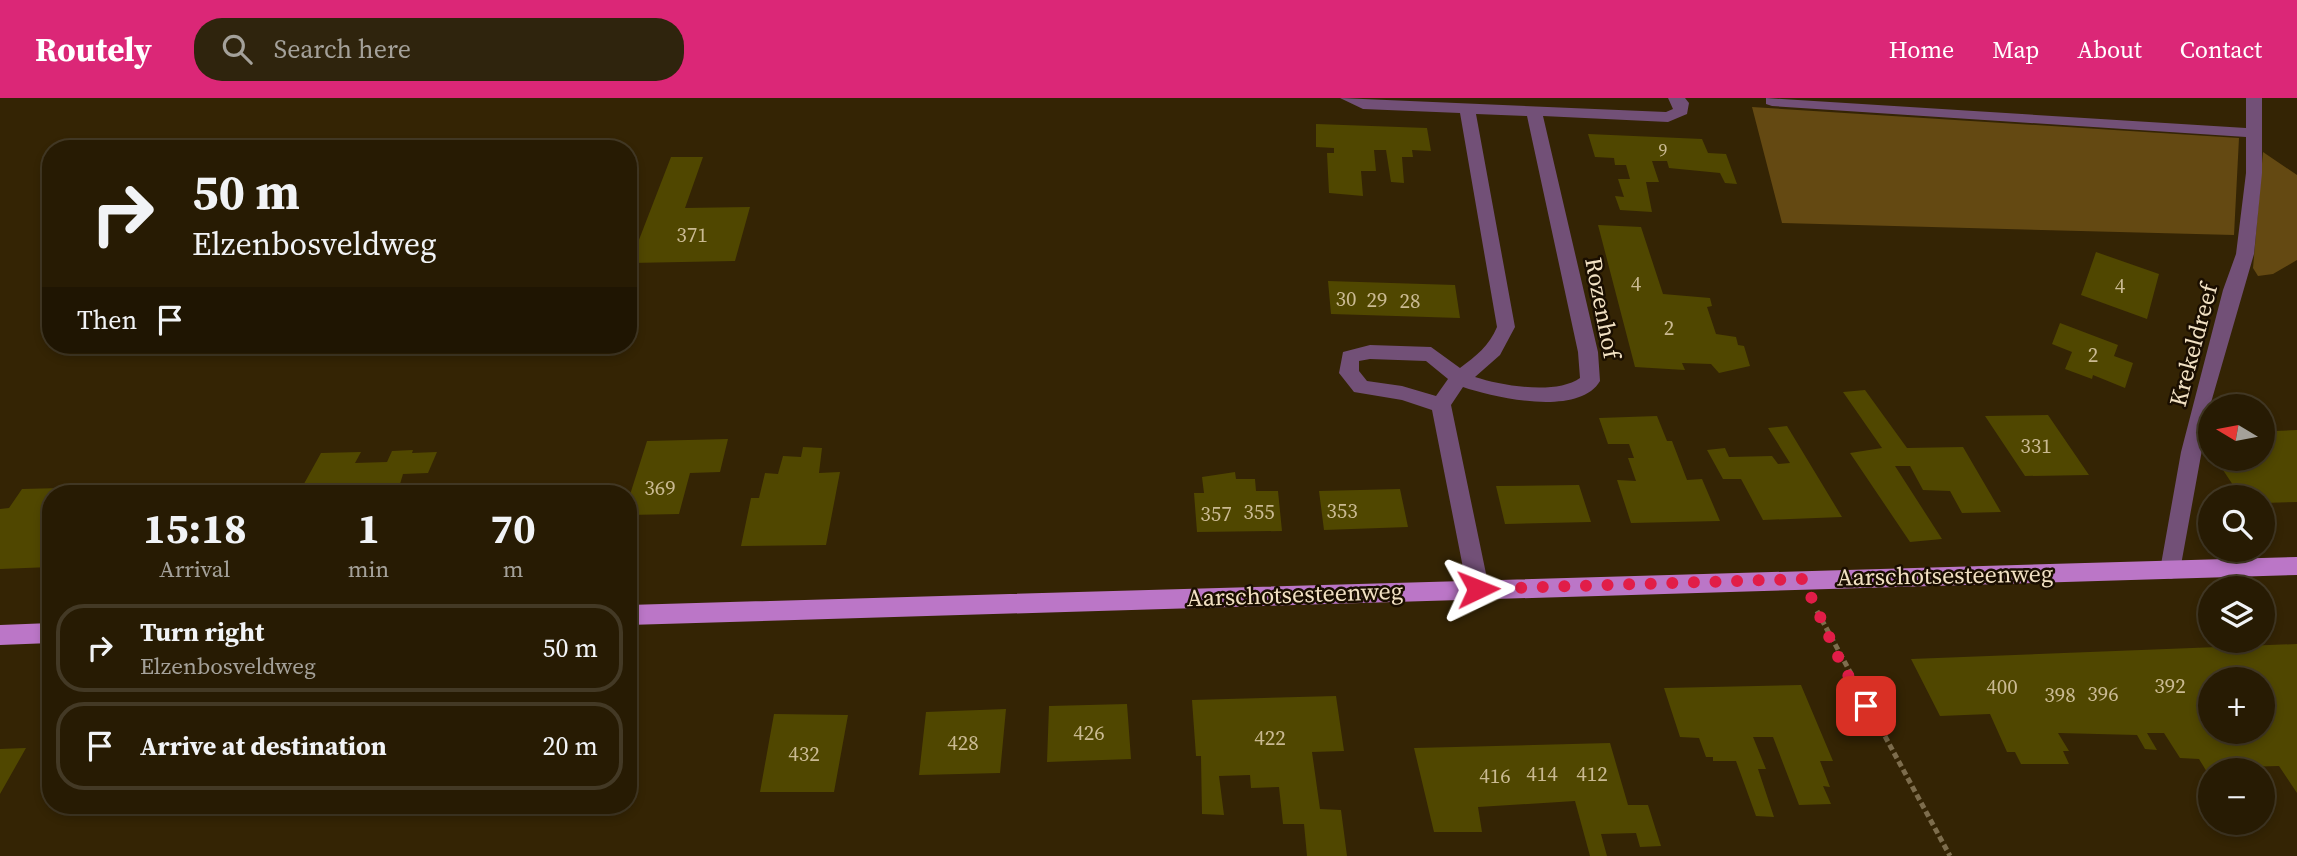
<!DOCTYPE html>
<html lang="en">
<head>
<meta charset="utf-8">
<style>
  :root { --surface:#271b03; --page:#2f240d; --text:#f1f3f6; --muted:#a4a19a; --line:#433925; --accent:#db2777 }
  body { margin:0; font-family:"Source Serif 4",serif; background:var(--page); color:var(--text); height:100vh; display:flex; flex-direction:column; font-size:26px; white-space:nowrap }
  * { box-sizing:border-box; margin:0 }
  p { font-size:23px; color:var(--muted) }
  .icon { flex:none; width:38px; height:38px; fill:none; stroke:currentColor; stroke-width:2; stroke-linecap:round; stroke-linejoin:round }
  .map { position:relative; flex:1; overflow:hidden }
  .sheet { position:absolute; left:42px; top:387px; width:595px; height:329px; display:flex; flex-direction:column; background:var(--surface); border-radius:28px; box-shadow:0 4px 10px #0003,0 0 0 2px var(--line) }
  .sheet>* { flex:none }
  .top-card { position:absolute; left:42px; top:42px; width:595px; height:214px; border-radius:28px; box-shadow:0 4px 10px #0003,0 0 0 2px var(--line); background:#271b03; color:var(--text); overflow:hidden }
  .needle { width:46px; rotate:280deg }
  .tools { position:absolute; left:2198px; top:296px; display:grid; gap:14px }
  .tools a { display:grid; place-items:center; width:77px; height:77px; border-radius:50%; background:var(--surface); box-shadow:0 4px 10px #0003,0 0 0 2px var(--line); font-size:35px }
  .pin { position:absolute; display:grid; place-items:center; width:60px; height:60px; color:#fff; margin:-30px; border-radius:14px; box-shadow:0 4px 10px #0006 }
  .me { position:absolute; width:77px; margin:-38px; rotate:88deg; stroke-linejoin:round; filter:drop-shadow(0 0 5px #0008) }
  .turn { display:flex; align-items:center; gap:24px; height:147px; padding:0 35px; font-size:32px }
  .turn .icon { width:91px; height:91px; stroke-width:2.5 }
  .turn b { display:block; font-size:49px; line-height:60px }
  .then { display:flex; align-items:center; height:66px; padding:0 35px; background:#0003; gap:14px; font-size:26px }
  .eta { display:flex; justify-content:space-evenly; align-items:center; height:119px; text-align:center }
  .eta b { font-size:42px; font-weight:700; line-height:49px }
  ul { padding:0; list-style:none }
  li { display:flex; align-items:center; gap:21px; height:88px; margin:0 14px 10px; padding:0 21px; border:4px solid var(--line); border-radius:28px }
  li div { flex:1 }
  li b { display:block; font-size:26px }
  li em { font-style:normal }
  header { display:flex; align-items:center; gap:42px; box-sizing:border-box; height:98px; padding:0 35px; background:var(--accent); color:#fff }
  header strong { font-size:33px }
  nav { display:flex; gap:38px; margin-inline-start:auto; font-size:24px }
  .search { width:490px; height:63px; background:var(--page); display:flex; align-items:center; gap:18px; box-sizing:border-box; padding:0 24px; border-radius:28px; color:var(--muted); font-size:26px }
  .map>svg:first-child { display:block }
</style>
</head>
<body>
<header>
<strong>Routely</strong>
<div class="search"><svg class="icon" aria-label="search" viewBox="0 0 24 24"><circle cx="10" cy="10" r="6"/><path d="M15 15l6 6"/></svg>Search here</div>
<nav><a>Home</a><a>Map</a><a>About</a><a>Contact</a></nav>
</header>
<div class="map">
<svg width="2297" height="758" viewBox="0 0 2297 758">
  <rect width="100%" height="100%" fill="#342404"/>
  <path fill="#644912" d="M1752,9L2239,40L2234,137L1782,125Z
    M2263,54L2297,77V162L2273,176L2258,178L2253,170Z"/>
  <path fill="#504700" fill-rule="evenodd" d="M1316,26L1427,30L1431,53L1412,52L1413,59H1402L1404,85L1391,84L1386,52H1374L1376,73H1361L1363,98L1329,95L1327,55H1334V50L1316,49Z
    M1588,36L1702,41L1708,55L1726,56L1737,86L1725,85L1720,75L1669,70L1667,63H1652L1659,84H1646L1652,114L1620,112L1615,98L1624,99L1618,81H1630L1626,67H1615L1614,60L1595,59Z
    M671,59H703L685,110L750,109L735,163L630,165Z
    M1598,127L1641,129L1663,196L1710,200L1712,208L1707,209L1716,236L1736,239L1738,247L1744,248L1750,268L1719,275L1711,266L1682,265L1685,272L1635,269Z
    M2096,154L2159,176L2147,221L2081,197Z
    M1328,183L1455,187L1460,220L1331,216Z
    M2060,225L2118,247L2114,258L2133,265L2125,290L2093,277L2092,281L2065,271L2072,254L2052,246Z
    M1865,292L1907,350L1963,349L2001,414L1962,415L1950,393L1923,392L1910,368H1895L1942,441L1910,444L1850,355L1882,350L1843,294Z
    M2048,317L2089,377L2025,378L1985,318Z
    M1657,318L1667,343H1672L1687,382L1702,381L1720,423L1631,425L1617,382L1636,383L1628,360H1634L1629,346H1608L1599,320Z
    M2263,318L2275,333L2297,332V404L2263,405V399H2241L2215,360H2263Z
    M1787,328L1842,419L1763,422L1741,381H1723L1707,352L1725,350L1729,359L1772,358L1778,366L1790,365L1768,330Z
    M728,341L720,374L690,375L679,416L628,417V403L647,343Z
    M803,349L822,350L819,375L840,374L826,447L741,448L751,400H759L765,375L778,376L783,358L801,359Z
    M413,352L412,355L437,354L428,375L403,376L397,396L300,393L321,355L361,354L355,365L387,364L392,353Z
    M1235,374L1236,381H1255L1256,393H1278L1282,433L1197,434L1194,395H1204L1202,379Z
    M1579,387L1591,424L1505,426L1496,388Z
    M62,390L58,396H51V469L0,471V411L9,410L22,391Z
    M1400,391L1408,429L1324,432L1319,393Z
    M2297,546V695L2279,668L2241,669L2236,661H2226L2234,672H2210V679L2199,661L2180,660L2164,635H2147L2157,652L2145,651L2137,637L2058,635L2069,653H2063L2069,666H2021L2015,654H2007L1990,616L1940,618L1911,561ZM2210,581H2263V634H2210Z
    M1801,587L1833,663H1820L1830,689L1823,688L1831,706L1799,707L1773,639H1753L1766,671H1758L1774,719L1756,718L1736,663H1713V659H1706L1699,640L1680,639L1664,590Z
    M1336,598L1344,653L1312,654L1320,711L1341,712L1347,758H1307L1304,726H1283L1279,689L1251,690L1250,677L1219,678L1224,717L1202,716L1201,658H1196L1192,602Z
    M1127,606L1131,661L1047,664L1049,608Z
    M1006,611L1000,675L919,677L926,614Z
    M774,616L848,617L834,694H760Z
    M1610,645L1628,707H1648L1661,748L1640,749L1636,735L1601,736L1607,758H1590L1575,703L1478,709L1482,734H1434L1414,650Z
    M26,650L0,696V651Z
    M210,707H241L237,716L205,718Z"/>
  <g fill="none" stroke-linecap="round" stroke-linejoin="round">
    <path stroke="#7d6d4d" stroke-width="5" stroke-dasharray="6 3.5" stroke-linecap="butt" d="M1817,513L1950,758"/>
    <path fill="#725077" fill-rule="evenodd" d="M1340,0L1666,14L1673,11L1668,0H1685L1689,5L1687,16L1668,24L1543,18L1598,254L1600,283C1579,319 1495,300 1463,289L1451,307L1489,490L1486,497L1478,499L1470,497L1467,490L1432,312L1402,302L1354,294L1339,275L1343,254L1370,247L1431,249L1460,270C1476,258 1489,248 1497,229L1460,15L1363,11ZM1476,16L1527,18L1578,254L1580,280C1556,297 1503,288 1475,279L1500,257L1515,229ZM1370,261L1426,263L1448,281L1436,298L1402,288L1367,283L1359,273V263Z
      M1766,0L2246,30V0H2262V75L2254,156L2210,308L2179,478L2171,481L2163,478L2160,472L2181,354L2223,192L2236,156L2246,75V39L1772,8L1766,6Z"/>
    <path fill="#bb76c7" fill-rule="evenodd" d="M2297,459V477L628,527V507Z
      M51,525V545L0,547V527Z"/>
  </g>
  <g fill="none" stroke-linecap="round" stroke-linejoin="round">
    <path stroke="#e11d48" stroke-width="12" stroke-dasharray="0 21.6" d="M1478,491L1803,481L1841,565L1866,608"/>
  </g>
  <g text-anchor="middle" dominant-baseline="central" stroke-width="5" stroke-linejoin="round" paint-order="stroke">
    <g font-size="18" fill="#caba92">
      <text x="1663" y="51">9</text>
    </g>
    <g font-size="21" fill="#caba92">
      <text x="692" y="136">371</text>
      <text x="1636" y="185">4</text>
      <text x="2120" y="187">4</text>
      <text x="1346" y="200">30</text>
      <text x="1377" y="201">29</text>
      <text x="1410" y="202">28</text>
      <text x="1669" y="229">2</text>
      <text x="2093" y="256">2</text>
      <text x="2036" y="347">331</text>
      <text x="660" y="389">369</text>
      <text x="1342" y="412">353</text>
      <text x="1259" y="413">355</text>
      <text x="1216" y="415">357</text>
      <text x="2170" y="587">392</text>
      <text x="2002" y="588">400</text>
      <text x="2103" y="595">396</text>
      <text x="2060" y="596">398</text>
      <text x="1089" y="634">426</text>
      <text x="1270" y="639">422</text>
      <text x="963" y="644">428</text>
      <text x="804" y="655">432</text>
      <text x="1542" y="675">414</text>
      <text x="1592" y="675">412</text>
      <text x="1495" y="677">416</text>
    </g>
    <g font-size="24" fill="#f2e1c3" stroke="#1a0e00">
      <text transform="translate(1603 210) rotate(79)">Rozenhof</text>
      <text transform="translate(2193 247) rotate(-75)">Krekeldreef</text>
      <text transform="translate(1945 477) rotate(-1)">Aarschotsesteenweg</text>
      <text transform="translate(1295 496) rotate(-2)">Aarschotsesteenweg</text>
    </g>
  </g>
</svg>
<div class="tools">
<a><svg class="needle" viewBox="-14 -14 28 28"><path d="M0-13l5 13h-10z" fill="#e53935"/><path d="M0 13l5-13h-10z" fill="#a4a19a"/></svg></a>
<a><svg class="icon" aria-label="search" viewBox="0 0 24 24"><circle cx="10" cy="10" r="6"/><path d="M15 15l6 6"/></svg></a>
<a><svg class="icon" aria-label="layers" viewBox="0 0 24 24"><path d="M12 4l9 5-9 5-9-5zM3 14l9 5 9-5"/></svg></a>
<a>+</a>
<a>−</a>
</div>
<div class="pin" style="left:1866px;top:608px;background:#d93025"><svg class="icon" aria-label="arrive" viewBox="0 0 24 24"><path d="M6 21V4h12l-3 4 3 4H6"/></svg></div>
<svg class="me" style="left:1478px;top:491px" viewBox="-20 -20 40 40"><path d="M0-17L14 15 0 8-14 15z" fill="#e11d48" stroke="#fff" stroke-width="4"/></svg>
<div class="top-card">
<div class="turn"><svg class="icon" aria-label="right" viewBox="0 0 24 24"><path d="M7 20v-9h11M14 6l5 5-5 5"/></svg><div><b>50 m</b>Elzenbosveldweg</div></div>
<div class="then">Then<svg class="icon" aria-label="arrive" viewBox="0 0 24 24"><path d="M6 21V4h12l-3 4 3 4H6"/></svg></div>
</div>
<section class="sheet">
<div class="eta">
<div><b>15:18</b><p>Arrival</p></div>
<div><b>1</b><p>min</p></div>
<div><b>70</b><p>m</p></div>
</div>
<ul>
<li><svg class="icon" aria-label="right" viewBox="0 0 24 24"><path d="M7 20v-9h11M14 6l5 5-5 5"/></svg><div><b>Turn right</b><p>Elzenbosveldweg</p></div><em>50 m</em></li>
<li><svg class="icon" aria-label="arrive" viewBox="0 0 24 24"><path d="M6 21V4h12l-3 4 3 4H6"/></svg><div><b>Arrive at destination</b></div><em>20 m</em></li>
</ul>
</section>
</div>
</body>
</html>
